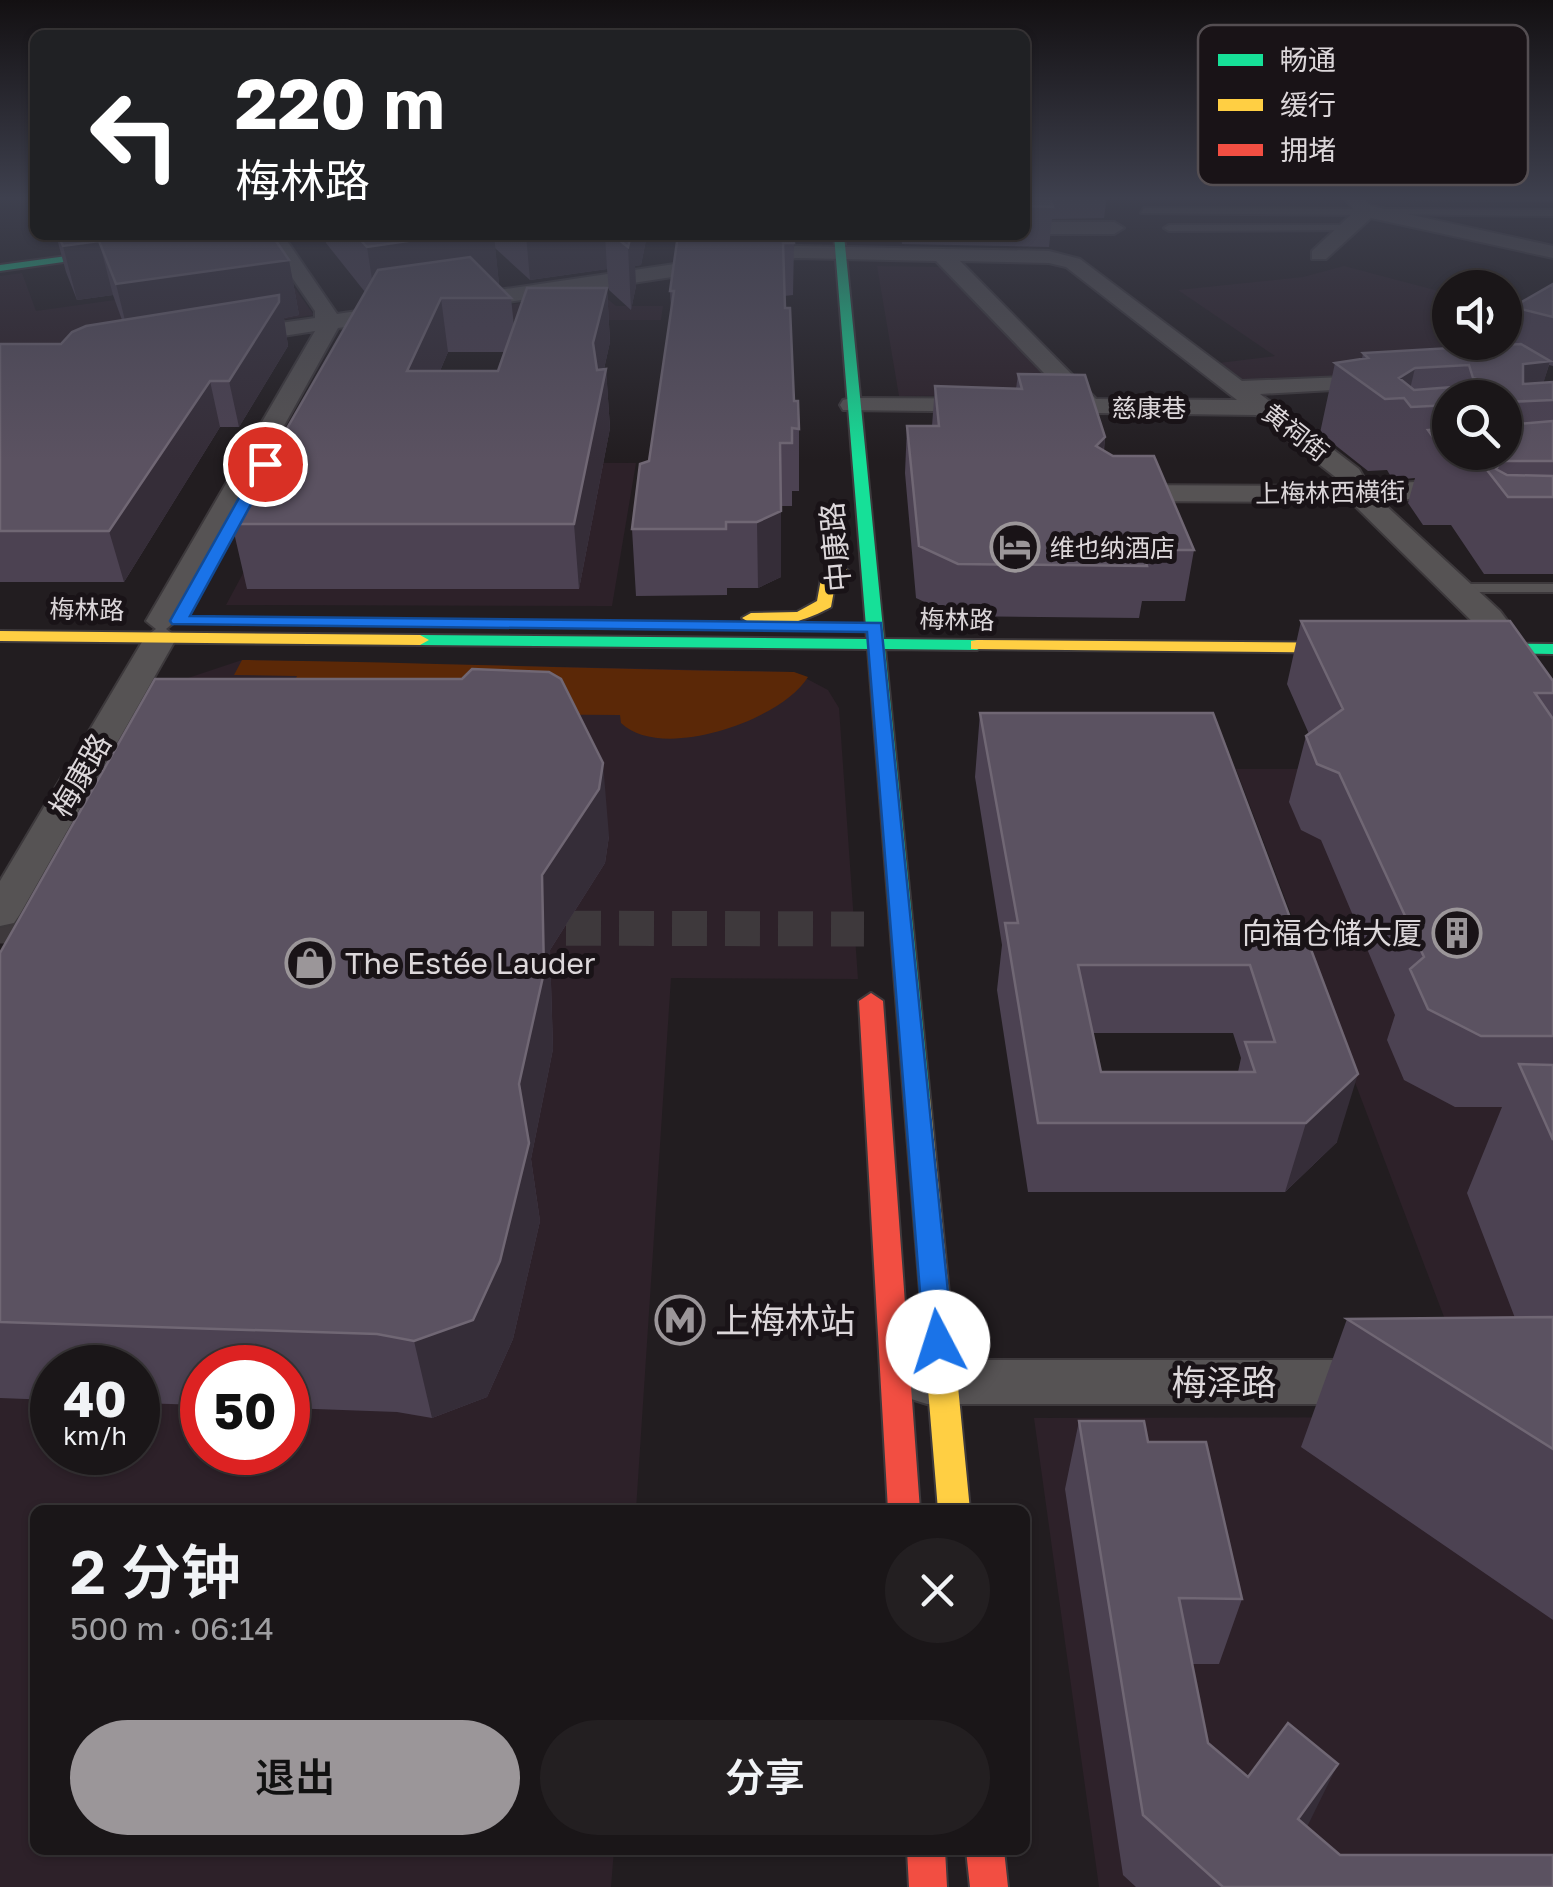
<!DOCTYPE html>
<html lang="zh">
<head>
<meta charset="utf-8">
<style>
  :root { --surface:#1a1618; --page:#231f21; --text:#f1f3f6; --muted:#9f9fa2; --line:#383537; --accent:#9b9699 }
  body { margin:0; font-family:"Golos Text","Noto Sans SC",sans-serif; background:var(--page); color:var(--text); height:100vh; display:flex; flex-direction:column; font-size:38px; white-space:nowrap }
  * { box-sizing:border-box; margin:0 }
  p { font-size:32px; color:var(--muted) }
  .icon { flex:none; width:55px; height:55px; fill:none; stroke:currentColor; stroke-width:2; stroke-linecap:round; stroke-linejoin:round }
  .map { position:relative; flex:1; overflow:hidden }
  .drawer { position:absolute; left:30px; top:1505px; width:1000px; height:350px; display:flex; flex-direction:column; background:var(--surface); border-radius:15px; box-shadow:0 2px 8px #0004,0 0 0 2px var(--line) }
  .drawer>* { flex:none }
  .top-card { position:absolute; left:30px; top:30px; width:1000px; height:210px; border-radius:15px; box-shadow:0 2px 8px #0004,0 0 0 2px var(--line); background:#202124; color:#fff; overflow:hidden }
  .buttons { position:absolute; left:1432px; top:270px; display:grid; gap:20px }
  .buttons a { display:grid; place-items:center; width:90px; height:90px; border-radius:50%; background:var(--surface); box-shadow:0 2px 8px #0004,0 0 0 2px var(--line); font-size:50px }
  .speed { position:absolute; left:30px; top:1345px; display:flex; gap:20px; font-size:50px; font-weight:700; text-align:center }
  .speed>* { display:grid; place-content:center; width:130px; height:130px; border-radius:50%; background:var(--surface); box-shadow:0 2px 8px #0004,0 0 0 2px var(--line); line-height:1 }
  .speed small { font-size:25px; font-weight:400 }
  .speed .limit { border:15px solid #d22; background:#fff; color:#111 }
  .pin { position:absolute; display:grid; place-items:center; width:85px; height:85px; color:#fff; margin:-42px; border:5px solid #fff; border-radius:50%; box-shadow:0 2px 10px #0007 }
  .me { position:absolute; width:110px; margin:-55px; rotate:355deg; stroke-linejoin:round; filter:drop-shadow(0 0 8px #0008) }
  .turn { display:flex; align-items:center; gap:35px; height:210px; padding:0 40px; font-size:45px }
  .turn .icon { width:130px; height:130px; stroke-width:2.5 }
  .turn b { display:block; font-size:70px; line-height:85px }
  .round { display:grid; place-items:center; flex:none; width:105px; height:105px; border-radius:52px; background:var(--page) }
  .overview { display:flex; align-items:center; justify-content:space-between; height:170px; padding:0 40px }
  h1 { font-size:60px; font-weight:600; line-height:75px }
  .action { display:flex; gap:20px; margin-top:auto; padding:20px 40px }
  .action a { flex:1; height:115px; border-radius:60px; background:var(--accent); color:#111; font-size:40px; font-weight:600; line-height:115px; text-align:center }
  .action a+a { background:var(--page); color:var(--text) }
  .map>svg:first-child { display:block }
</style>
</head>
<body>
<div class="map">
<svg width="1553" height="1887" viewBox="0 0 1553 1887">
  <rect width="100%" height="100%" fill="#221d20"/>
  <path fill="#2d2129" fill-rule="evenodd" d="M877,266L943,267L1069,395L899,396Z
    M1344,266L1450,294V312L1435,321L1438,333L1476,370L1247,382L1219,363L1275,356L1178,290L1303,277Z
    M22,273L36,311L286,276L314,315L0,361V276Z
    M598,291L616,306H663L661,320H500L488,308Z
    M303,462L636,463L612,606L226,605Z
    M242,660L794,672L828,690L839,708L858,979L671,978L636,1510H35V1850H614L611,1887H0V1011L173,683ZM52,1368H138V1452H52ZM202,1368H288V1452H202Z
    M1236,769H1553V1887H1099L1034,1418L1482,1417Z"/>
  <path fill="#5b2807" d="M242,660C426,662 609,670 794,672L808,677C781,721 661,762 621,723L620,715L280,713L297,676L234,675Z"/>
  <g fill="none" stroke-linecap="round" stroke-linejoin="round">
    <path stroke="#3e393c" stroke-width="35" stroke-dasharray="35 18" stroke-linecap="butt" d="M0,926L70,927
      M513,928L864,929"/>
    <g stroke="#3d393c" stroke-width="4">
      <path id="lane" d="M1410,196H1553V201L1414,199Z
        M1144,208L1366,209L1371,212L1366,215L1141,213Z
        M1383,209L1553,210V216L1380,214Z
        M1351,225L1354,230L1169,231L1164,228L1169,225Z
        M1553,584V592H1459L1452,588L1459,584Z"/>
    </g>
    <g stroke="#3d393c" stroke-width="4">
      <path id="street" d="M1343,196H1362L1371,206L1553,246V258L1371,218L1326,259H1312V251L1355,211Z
        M1025,222H1114L1124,228L1114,234H1025Z
        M263,235H283L337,314L796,246L1049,251L1080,259L1242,381L1395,375L1399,380L1395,385L1387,387L1260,394L1359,469L1368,485L1553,473V489L1381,501L1500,611L1515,631L1511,638H1489L1351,502L1117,501L1104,493L1117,485L1341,486L1338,479L1256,415L843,410L840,405L843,400L852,398L1069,399L936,261L796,258L338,328L176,621L166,629L177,637L20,914L14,923L0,926V881L145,637L156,629L146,621L315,331L231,344L220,337L231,330L315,318V311ZM960,261L1049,263L1066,267L1237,400L1096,399Z
        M927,1360H1379L1398,1366L1405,1382L1398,1398L1379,1404H927L908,1398L901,1382L908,1366Z"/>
    </g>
    <g stroke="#3d393c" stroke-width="4">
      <path id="fast" d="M223,235H253L0,271V265Z
        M834,235H844L884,639L977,640L986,645L977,650L885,649L930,1098L926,1104H908L904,1098L868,649L420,645L411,640L420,635L867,639Z
        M1458,643L1553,644V654L1452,652V644Z"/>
    </g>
    <g stroke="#3d393c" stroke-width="4">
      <path id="slow" d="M844,568L852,573L835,585L831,607C808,620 766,635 742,618L751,613L797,612L817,601L821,579Z
        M0,631L420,635L429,640L420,645L0,641Z
        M977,640L1367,643L1376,648L1367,653L971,649V641Z
        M917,1089L926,1092L930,1098L970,1510H938L904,1098L908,1092Z"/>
    </g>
    <g stroke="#3d393c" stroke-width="4">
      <path id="jam" d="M871,993L883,1001L920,1510H888L859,1001Z
        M907,1850H945L947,1887H909Z
        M966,1850H1004L1008,1887H970Z"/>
    </g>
    <use href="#lane" fill="#565354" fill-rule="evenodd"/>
    <use href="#street" fill="#565354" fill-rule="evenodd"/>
    <use href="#fast" fill="#16e098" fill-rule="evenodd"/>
    <use href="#slow" fill="#ffcf43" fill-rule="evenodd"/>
    <use href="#jam" fill="#f24e42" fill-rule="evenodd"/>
  </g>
  <path fill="#4c4252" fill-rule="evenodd" d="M1025,196H1107L1104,218L1052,219L1049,247L902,244L901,235H1025Z
    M56,235H272L289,260L299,315L284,318L288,346L239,427H220L124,582H0V344H61L122,320L113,295L77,300L66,272Z
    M325,235H647L641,265L635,266L636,286L631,310L609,290L607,269L530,280L495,248L499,284L498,285L511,298L514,326L607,288L610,342L604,369H606L610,428L579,589H247L232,524L365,292L326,243ZM448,352H504L498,371H440Z
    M678,235L794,243L793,295L784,296L794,401L799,429V491H792V506H781V577L758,588H727V595L636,596L632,529L649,461L671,310L670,291Z
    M1553,284V366L1549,365L1543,383L1553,382V574H1484L1451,525H1423L1408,503L1415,478L1393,480L1387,470L1368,471L1320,433L1335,363L1362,359L1363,353L1502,345L1503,342H1505V336L1513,307ZM1450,398H1505V452H1450Z
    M1018,374L1105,437L1104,451L1194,550L1185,601H1142L1139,618L954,616L916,598L905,473L907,426H932L935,386L1016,389Z
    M1301,621L1553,681V1620L1301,1447L1347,1319L1515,1318L1467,1193L1502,1107H1455L1404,1080L1387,1040L1395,1015L1321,840L1301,830L1289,802L1306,736L1309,734L1287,684Z
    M980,713H1213L1337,1142L1285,1192H1028L997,990L1002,945L975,777ZM1093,1033H1233L1241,1058L1238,1072H1101Z
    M609,836L605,863L550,950L553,1049L531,1159L540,1221L513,1339L487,1397L432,1418L397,1412L288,1408V1368H202V1405L138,1403V1368H52V1400L0,1398V953Z
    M1079,1421L1148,1442L1242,1599L1219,1664H1192L1208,1743L1340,1855L1553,1887H1136L1123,1875L1065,1489Z"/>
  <path fill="#352d38" d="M449,235H494L499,284L376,305L367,247Z
    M526,235H605L607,269L530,280Z
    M613,235H647L641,265L635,266L636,286L631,310L628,247Z
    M99,241L113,295L77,300L63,246Z
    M289,260L299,315L284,318L288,346L239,427L229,381L130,341L116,284Z
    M607,288L610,342L597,400L593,343Z
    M441,298L448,352L415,430L407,371Z
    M1550,361L1538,401L1511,402L1523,364Z
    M1415,368L1407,402L1399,378Z
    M606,369L610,428L579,589L574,524Z
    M210,381L220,427L124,582L109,531Z
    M1105,437L1099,485L1096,446Z
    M781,511V577L758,588L757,522Z
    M603,763L609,836L605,863L550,950L553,1049L531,1159L540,1221L513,1339L487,1397L432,1418L414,1341L519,1084L542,875Z
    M1358,1074L1337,1142L1285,1192L1306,1123Z
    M1338,1764L1308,1825L1270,1879L1298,1819Z"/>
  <path fill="#5b5261" stroke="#706774" stroke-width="2.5" fill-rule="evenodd" d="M1025,196L1049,198L1053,207L1025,206Z
    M58,235H272L289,260L116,284L99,241L63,246Z
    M356,235H449L367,247Z
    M613,235H631L628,247Z
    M678,235H793L794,243H783L785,308H790L794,401H798L799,429L792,428V443H780L781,511L757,522H726V529H632L640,464L649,461L674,291H670Z
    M470,257L511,298H441L407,371H498L527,288H607L593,343L597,370L606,369L574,524H232L378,270Z
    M1553,284V317L1513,307Z
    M279,295V302L229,381H210L109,531H0V344H61L72,332L86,326Z
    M1521,344L1550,361L1523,364V384L1553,382V400L1505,402V398H1450V405L1411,407L1404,398L1385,399L1335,363L1368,358L1363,353ZM1469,365L1473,378L1482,381L1479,385L1414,390L1399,378L1415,368Z
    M1018,374L1085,375L1105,437L1096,446L1113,456H1154L1194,550H1142L1147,566L958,564L919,546L907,426H939L935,386L1022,389Z
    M1553,421V461H1501L1496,469L1507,475L1553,476V497H1508L1473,452H1505V425Z
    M1450,428V451H1443L1428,430Z
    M1301,621H1510L1553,681V693H1535L1553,719V1036H1481L1428,1009L1410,969L1424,957L1339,773L1317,764L1306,736L1343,709Z
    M472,669L549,672L561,679L603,763L599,789L542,875L544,972L519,1084L529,1143L500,1261L473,1320L414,1341L377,1334L0,1322V953L155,679H462Z
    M980,713H1213L1292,923H1301L1358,1074L1306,1123H1038L1005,923H1018ZM1078,965H1250L1275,1042H1245L1255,1072H1101Z
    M1519,1064L1553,1065V1140Z
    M1553,1317V1449L1347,1319Z
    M1079,1421H1144L1148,1442H1206L1242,1599L1179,1598L1208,1743L1248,1777L1288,1723L1338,1764L1298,1819L1340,1855H1553V1887H1223L1143,1815Z"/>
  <linearGradient id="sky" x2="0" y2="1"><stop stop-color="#131012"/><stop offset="0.43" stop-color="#3e404e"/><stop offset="1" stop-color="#3e404e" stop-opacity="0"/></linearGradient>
  <rect width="1553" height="460" fill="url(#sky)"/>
  <path fill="#1a73e8" stroke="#114b97" stroke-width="2.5" d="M265,460L273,464L190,616L881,623L953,1342L949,1351L938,1355L928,1351L924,1342L867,632L172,624L170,621L258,464Z"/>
  <defs>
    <g id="hotel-ring" transform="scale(2.5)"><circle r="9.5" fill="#191317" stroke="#9b9699" stroke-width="1.5"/><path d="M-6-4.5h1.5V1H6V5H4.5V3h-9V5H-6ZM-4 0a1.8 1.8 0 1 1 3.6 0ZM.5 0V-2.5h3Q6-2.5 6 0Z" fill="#9b9699"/></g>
    <g id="building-ring" transform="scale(2.5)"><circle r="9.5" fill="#191317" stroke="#9b9699" stroke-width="1.5"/><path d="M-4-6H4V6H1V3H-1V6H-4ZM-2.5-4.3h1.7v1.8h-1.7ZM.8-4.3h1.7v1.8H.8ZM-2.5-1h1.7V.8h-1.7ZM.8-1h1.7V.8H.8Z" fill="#9b9699"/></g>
    <g id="shop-ring" transform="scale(2.5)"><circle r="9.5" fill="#191317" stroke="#9b9699" stroke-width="1.5"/><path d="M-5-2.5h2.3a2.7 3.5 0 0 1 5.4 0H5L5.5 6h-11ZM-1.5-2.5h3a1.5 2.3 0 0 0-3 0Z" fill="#9b9699"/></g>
    <g id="metro-ring" transform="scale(2.5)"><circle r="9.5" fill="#191317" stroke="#9b9699" stroke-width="1.5"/><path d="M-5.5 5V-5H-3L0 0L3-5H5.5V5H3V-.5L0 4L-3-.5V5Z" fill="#9b9699"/></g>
  </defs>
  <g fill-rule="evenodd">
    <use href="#hotel-ring" x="1015" y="547"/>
    <use href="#building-ring" x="1457" y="933"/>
    <use href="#shop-ring" x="310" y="963"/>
    <use href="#metro-ring" x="680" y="1320"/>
  </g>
  <g text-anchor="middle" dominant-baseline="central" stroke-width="10" stroke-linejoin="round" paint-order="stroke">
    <g font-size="25" fill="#dcd7da" stroke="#191317">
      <text x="1149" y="407">慈康巷</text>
      <text transform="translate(1296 432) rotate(38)">黄祠街</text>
      <text transform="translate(1330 492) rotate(-1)">上梅林西横街</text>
      <text transform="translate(87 609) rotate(1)">梅林路</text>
      <text transform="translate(957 619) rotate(1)">梅林路</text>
    </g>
    <g font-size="25" fill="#dcd7da" stroke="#191317" text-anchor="start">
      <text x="1050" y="547">维也纳酒店</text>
    </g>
    <g font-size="30" fill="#dcd7da" stroke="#191317">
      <text transform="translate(835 547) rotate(-95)">中康路</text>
      <text transform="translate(80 775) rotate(-60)">梅康路</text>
    </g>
    <g font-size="30" fill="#dcd7da" stroke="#191317" text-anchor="end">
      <text x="1422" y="933">向福仓储大厦</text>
      <text x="345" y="963" text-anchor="start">The Estée Lauder</text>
    </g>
    <g font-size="35" fill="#dcd7da" stroke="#191317" text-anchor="start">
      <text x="715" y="1320">上梅林站</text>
    </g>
    <g font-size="35" fill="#dcd7da" stroke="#191317">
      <text x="1224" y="1382">梅泽路</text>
    </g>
  </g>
  <rect x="1198" y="25" width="330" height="160" rx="15" fill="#191317" stroke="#544e52" stroke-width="2.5"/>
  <rect x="1218" y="54" width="45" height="12" fill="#16e098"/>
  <rect x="1218" y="99" width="45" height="12" fill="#ffcf43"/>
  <rect x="1218" y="144" width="45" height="12" fill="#f24e42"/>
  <g font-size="28" fill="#dcd7da">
    <text x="1280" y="70">畅通</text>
    <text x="1280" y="115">缓行</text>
    <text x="1280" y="160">拥堵</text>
  </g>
</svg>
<div class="buttons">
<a><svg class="icon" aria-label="sound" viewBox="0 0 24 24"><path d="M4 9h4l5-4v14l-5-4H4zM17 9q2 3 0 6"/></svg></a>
<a><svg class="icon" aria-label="search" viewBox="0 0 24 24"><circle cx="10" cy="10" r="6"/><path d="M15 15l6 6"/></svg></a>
</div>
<div class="speed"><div>40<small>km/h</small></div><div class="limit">50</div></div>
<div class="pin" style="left:265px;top:464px;background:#d93025"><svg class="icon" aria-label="arrive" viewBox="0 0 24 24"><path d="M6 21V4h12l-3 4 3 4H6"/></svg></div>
<svg class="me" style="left:938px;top:1342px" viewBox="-20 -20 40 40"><circle r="19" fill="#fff"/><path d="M0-13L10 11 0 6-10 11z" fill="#1a73e8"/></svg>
<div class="top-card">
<div class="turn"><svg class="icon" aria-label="left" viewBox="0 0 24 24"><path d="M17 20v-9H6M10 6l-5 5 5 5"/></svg><div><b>220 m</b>梅林路</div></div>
</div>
<section class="drawer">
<div class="overview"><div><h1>2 分钟</h1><p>500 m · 06:14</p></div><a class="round"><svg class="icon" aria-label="close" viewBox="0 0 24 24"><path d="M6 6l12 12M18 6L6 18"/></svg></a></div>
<div class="action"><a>退出</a><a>分享</a></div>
</section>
</div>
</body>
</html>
